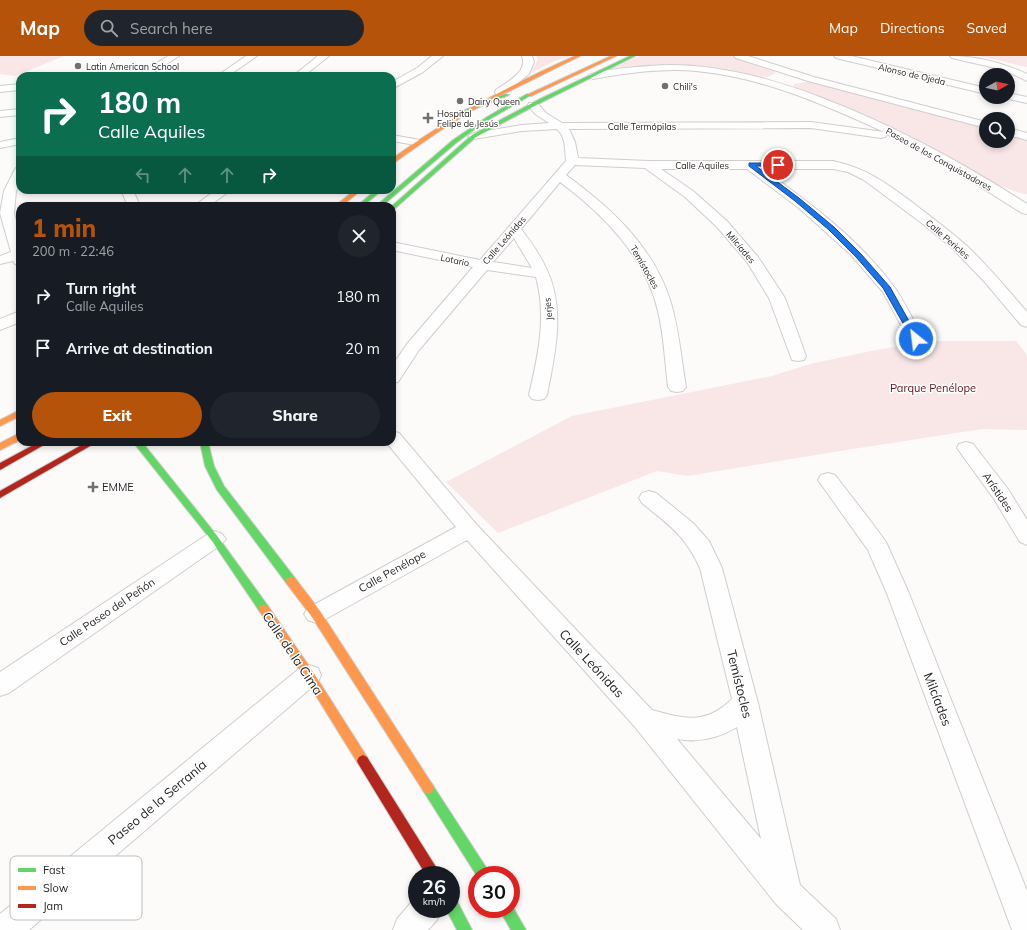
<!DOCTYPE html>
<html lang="en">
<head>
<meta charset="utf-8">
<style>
  :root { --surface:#171b24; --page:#20242c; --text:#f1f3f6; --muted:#9ea1a6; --accent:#b45309 }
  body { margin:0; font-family:Mulish,sans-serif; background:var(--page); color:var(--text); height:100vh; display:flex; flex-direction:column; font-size:15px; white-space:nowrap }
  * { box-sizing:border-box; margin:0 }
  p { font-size:13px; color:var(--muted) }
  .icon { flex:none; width:22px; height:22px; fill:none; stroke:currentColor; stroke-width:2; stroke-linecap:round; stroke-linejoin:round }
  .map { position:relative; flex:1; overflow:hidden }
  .panel { position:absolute; left:16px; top:146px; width:380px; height:244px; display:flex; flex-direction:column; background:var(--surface); border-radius:12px; box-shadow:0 2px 6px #0003 }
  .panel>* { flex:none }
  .top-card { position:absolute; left:16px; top:16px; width:380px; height:122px; border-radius:12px; box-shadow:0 2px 6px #0003; background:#0b6e4f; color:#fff; overflow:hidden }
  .needle { width:26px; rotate:82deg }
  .buttons { position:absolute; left:979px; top:12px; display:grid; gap:8px }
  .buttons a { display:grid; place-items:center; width:36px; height:36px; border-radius:50%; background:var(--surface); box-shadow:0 2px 6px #0003; font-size:20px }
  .speed { position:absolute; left:408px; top:810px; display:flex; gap:8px; font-size:20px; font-weight:700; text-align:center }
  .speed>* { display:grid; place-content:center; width:52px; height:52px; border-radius:50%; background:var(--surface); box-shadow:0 2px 6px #0003; line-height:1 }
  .speed small { font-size:10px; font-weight:400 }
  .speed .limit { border:6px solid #d22; background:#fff; color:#111 }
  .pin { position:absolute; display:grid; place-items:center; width:34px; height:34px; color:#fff; margin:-17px; border:2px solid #fff; border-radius:50%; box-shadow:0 1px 4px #0007 }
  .me { position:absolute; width:44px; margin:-22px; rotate:331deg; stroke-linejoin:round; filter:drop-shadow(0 0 3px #0008) }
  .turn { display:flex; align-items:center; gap:14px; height:84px; padding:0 16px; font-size:18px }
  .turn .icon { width:52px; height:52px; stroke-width:2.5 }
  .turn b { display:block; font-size:28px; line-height:34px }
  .lanes { display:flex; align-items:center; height:38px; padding:0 16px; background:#0003; justify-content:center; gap:20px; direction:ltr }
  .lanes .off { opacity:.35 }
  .round { display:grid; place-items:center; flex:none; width:42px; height:42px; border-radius:21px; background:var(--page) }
  .headline { display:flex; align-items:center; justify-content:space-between; height:68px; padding:0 16px }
  h1 { font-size:24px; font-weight:800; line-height:30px; color:var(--accent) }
  .cta { display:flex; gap:8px; margin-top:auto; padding:8px 16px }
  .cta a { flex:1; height:46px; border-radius:24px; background:var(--accent); color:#fff; font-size:16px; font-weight:800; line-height:46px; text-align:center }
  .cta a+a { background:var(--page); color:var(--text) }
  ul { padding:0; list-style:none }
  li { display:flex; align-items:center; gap:12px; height:52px; padding:0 16px }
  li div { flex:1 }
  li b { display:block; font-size:15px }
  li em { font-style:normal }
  header { display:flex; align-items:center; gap:24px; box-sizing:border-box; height:56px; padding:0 20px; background:var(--accent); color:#fff }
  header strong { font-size:19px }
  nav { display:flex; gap:22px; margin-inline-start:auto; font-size:14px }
  .search { width:280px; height:36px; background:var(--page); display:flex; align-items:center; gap:10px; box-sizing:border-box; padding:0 14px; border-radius:22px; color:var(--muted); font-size:15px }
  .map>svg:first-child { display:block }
</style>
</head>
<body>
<header>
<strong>Map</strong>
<div class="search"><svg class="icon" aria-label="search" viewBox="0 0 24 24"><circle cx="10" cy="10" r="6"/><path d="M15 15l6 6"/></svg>Search here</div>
<nav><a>Map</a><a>Directions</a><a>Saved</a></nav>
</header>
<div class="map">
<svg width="1027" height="874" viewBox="0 0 1027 874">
  <rect width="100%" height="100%" fill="#fdfafa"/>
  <path fill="#f9e6e6" d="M0,0H64L15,20L0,18Z
    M536,0H570L555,5L531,17L538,3Z
    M639,0H731L776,16C772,20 765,22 759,22C745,22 731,14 717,12C683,7 646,7 612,13Z
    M979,0H1027V11Z
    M813,25L986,72V85H1008V78L1027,85V138L1020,137L997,129L888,70L795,32L794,28Z
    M930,285H1016L1027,299V374L982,373L840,395L687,420L657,415L498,477L446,426L572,360L772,320L810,308L871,295Z"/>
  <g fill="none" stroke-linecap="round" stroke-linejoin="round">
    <g stroke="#d0cdcd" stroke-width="2">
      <path id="street" d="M168,0H179L148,20H136Z
        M246,0H257L228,20H217Z
        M318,0H329L304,20H293Z
        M432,0H443L423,16L392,33V26L417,12Z
        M522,0H532L534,6L529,18L504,38H496L495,36L496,34C508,25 528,16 522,0Z
        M734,0H748L814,21L986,66V72L808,25L736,2Z
        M834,0H851L986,32V38L836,2Z
        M950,0C977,0 1003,7 1027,18V25L1004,14L952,2Z
        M669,9C722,9 773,23 822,42C895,70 962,106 1027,148V158L1022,157L944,108L885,77L887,79L885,81L881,82L811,72L569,73L575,86L578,102L648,105H833C866,112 886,127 913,147C931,161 950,175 968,191C989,211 1008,234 1027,256V271L1021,269L983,224L951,191L919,165L864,124L848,116L833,113H763C809,146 857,182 892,228C905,245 913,265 924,283L922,286L916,288L910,286L883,236L851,199L800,153L747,113H661L693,135L727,165L758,201L785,242L806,300L804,304L798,305L792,304L769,242L747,206L717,171L685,141L645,112L575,109L566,119C610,151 653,190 670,244C679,272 681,302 686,331L683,335L677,336L671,335L668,331C665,306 664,280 658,255C645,200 604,159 560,126L521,173C530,185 540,198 546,212C566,252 555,298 547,339L544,343L538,344L532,343L529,339C538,300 547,261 536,221L487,214L419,294L398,326L392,327V310L407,288L473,211L392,194V186L480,204L566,105C565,94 566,81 557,73L522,75L474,83L468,80L474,77L522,69L549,67L535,58L528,49L529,47H537L546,57L562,67L811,66L884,76C825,49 762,21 696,15C662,12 627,17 593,23L588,20C595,13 656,9 669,9ZM514,182L532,212L493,206Z
        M20,28V34L0,36V30Z
        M1008,37L1027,41V47L1004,42V41H1008Z
        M20,53V59L0,61V55Z
        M1008,72L1027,77V84L1008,79Z
        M392,79L420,84L422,86L420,88L416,89L392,85Z
        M20,82V88L0,92V86Z
        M20,111V127L16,135L14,157L20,180V209L15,208L13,205L0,208V200L11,196L0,157L4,135L14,115L16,112Z
        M121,134H133L140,150H128Z
        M216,134H231L209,150H194Z
        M20,255V266L0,274V263Z
        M392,375L399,377L476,468L652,654C684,663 706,669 732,643L700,512C685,479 669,469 642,447L639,442L642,437L649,435L656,437L693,467L709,485L722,512L758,647L800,829L836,863L840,874H803L776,848L635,671L467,484L324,564L316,567L308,564L304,558L308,552L456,471L386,386H392ZM737,671L761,783L677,683C698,687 719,682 737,671Z
        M966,386L973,388L1008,433L1027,464V489L1020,486L994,443L957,392L959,388Z
        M828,417L835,419L869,463L886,486L908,535L1027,835V874H1012L886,535L868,494L818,424L821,419Z
        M215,475L222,478L226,483L222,488L9,637L0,640V616L208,478Z
        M309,609L318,612L321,619L318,626L29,874H0V858L300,612Z
        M415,842H417V853H441L437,864L428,874H393L397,863Z"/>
    </g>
    <g stroke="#d0cdcd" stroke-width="2">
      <path id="fast" d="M630,0H635L544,45L476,81L392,155V150L472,79L540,43Z
        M505,38L509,39L467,56L463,55Z
        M527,38L531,39L483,67L456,87L382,150H376L453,84L487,61Z
        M376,134H382L363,150H357Z
        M133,386H142L218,481L268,550L269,553L268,556L264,557L260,556L212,485Z
        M200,386H208L214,410L224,430L295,522L296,525L295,528L291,529L287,528L217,434L205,410Z
        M428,726L432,728L491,819L477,820L424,736L422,732L424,728Z
        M451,841L456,843L472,874H457L446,853H451Z
        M511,848L526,874H511L499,853H511Z"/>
    </g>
    <g stroke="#d0cdcd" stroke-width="2">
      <path id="slow" d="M575,0H580L483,48L438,76L392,108V103C449,61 510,29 575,0Z
        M611,0H616L531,40L527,39Z
        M355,134H361L342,150H335Z
        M20,354V360L0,370V364Z
        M20,377V384L0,394V387Z
        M291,521L295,522L320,555L432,728L434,732L432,736L428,738L424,736L312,561L287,528L286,525L287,522Z
        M264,549L268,550L313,616L367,701L369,705L367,709L363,711L359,709L305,622L260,556L259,553L260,550Z"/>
    </g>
    <g stroke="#d0cdcd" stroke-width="2">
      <path id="jam" d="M39,386H49L0,414V407Z
        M87,386H97L0,442V435Z
        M363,699L367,701L441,819H426L359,709L357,705L359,701Z"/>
    </g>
    <use href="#street" fill="#fffefe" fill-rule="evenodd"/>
    <use href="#fast" fill="#63d668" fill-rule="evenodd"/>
    <use href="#slow" fill="#ff974d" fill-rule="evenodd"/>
    <use href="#jam" fill="#b3261e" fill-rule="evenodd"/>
  </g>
  <path fill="#1a73e8" stroke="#114b97" d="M750,107H780V110H756L799,142L834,171L861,198L890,231L919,283L918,285H913L883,232L856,201L829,174L795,145L749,110V107Z"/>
  <g fill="#736f6f" stroke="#fff" stroke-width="1.5">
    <circle cx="78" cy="10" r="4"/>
    <circle cx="665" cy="30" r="4"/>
    <circle cx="460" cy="45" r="4"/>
    <path d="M426 56h4v4h4v4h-4v4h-4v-4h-4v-4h4z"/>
    <path d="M91 425h4v4h4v4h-4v4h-4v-4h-4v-4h4z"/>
  </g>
  <g text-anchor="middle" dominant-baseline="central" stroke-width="3" stroke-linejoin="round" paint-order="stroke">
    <g font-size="9" fill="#282424" stroke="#fff" text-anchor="start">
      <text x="86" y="10">Latin American School</text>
      <text x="673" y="30">Chili's</text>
      <text x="468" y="45">Dairy Queen</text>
      <text x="437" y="57">Hospital<tspan x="437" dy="10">Felipe de Jesús</tspan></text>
    </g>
    <g font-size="9" fill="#282424" stroke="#fff">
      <text transform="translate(912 18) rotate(13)">Alonso de Ojeda</text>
      <text x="642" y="70">Calle Termópilas</text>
      <text transform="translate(939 103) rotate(29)">Paseo de los Conquistadores</text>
      <text x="702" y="109">Calle Aquiles</text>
      <text transform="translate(948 183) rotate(41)">Calle Pericles</text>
      <text transform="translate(504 184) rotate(-49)">Calle Leónidas</text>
      <text transform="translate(741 191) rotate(50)">Milcíades</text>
      <text transform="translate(455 204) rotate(12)">Lotario</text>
      <text transform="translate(645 211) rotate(60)">Temístocles</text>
      <text transform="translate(548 253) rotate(-96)">Jerjes</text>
    </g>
    <g font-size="11" fill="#5f101f" stroke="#fff">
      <text x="933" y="332">Parque Penélope</text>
    </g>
    <g font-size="11" fill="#282424" stroke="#fff" text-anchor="start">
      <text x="102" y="431">EMME</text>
    </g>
    <g font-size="11" fill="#282424" stroke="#fff">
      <text transform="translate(998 436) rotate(56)">Arístides</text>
      <text transform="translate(392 515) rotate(-29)">Calle Penélope</text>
      <text transform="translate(107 556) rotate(-34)">Calle Paseo del Peñón</text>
    </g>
    <g font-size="13" fill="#282424" stroke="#fff">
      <text transform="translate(293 597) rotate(56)">Calle de la Cima</text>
      <text transform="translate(592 607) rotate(47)">Calle Leónidas</text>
      <text transform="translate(740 628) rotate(76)">Temístocles</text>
      <text transform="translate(938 643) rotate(69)">Milcíades</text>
      <text transform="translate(157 746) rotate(-40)">Paseo de la Serranía</text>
    </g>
  </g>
  <rect x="10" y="800" width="132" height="64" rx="6" fill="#fff" stroke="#bebdbd" stroke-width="1"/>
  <rect x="18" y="812" width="18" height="4" fill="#63d668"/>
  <rect x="18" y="830" width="18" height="4" fill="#ff974d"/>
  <rect x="18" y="848" width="18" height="4" fill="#b3261e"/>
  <g font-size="11" fill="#282424">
    <text x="43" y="818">Fast</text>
    <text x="43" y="836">Slow</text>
    <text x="43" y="854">Jam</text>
  </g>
</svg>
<div class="buttons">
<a><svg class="needle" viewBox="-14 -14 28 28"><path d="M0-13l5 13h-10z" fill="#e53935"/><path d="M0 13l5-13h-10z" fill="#9ea1a6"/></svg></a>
<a><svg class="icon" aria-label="search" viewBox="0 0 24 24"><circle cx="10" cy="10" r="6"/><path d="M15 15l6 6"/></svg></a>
</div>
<div class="speed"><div>26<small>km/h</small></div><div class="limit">30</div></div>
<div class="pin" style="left:778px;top:109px;background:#d93025"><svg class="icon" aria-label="arrive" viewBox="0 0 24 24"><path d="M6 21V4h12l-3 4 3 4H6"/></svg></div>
<svg class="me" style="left:916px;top:283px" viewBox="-20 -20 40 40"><circle r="17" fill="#1a73e8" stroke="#fff" stroke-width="3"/><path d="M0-11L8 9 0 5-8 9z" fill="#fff"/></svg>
<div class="top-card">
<div class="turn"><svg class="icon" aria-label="right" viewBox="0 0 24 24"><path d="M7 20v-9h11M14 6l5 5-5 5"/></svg><div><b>180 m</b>Calle Aquiles</div></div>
<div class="lanes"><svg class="icon off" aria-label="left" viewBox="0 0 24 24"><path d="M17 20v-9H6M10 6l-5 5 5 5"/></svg><svg class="icon off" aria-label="ahead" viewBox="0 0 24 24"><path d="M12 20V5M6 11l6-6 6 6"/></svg><svg class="icon off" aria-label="ahead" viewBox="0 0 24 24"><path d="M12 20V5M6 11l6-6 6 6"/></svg><svg class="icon" aria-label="right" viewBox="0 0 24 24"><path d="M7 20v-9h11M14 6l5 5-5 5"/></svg></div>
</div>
<section class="panel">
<div class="headline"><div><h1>1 min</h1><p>200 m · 22:46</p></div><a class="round"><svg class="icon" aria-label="close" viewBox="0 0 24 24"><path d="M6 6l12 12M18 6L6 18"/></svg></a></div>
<ul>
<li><svg class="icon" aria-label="right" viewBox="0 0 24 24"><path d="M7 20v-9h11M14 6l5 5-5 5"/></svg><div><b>Turn right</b><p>Calle Aquiles</p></div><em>180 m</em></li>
<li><svg class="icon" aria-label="arrive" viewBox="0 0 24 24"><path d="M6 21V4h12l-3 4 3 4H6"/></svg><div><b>Arrive at destination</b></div><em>20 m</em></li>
</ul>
<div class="cta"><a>Exit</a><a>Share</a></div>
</section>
</div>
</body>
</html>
